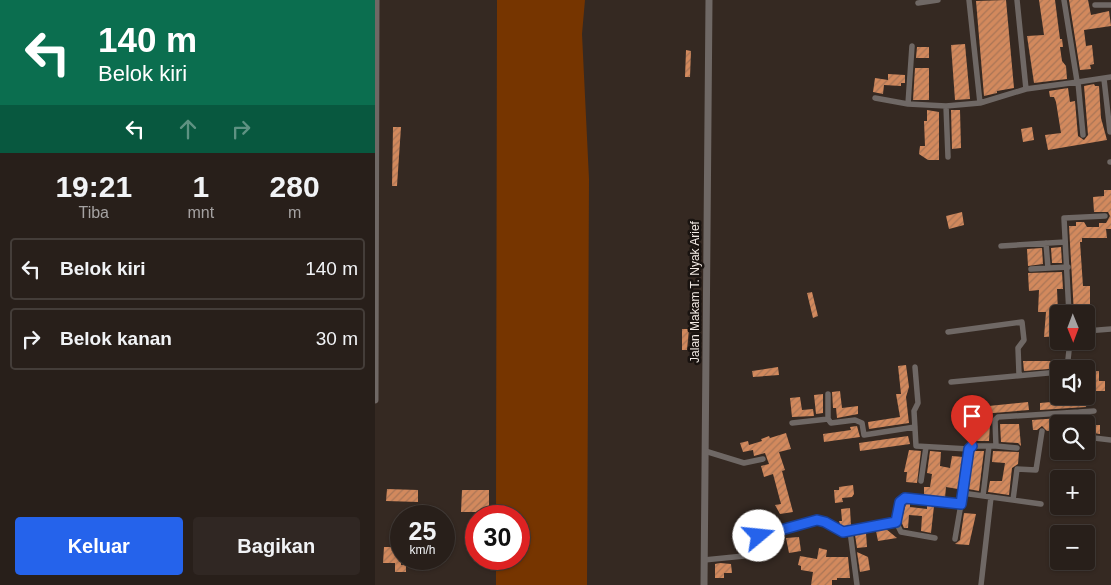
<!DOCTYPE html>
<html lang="id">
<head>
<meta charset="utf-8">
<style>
  :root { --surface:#281f1a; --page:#302723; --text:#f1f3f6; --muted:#a5a2a2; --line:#443d39; --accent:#2563eb }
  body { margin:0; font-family:Helvetica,sans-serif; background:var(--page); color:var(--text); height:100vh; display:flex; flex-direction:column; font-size:19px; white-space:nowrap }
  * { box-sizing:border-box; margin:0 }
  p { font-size:16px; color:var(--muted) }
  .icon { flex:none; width:28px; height:28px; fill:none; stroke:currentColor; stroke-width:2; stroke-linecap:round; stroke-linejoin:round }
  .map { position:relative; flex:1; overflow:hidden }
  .details { display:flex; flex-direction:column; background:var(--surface); width:375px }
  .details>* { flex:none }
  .guide { background:#0b6e4f; color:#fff; overflow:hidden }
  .needle { width:32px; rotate:179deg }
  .controls { position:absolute; left:675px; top:305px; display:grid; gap:10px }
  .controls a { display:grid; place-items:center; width:45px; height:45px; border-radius:5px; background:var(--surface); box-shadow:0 1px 4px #0004,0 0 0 1px var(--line); font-size:25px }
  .speed { position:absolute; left:15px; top:505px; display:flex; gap:10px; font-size:25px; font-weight:700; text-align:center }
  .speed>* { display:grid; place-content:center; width:65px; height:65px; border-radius:50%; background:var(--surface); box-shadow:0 1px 4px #0004,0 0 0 1px var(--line); line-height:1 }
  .speed small { font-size:12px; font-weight:400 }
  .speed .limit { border:8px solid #d22; background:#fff; color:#111 }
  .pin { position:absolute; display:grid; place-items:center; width:42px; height:42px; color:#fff; margin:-51px -21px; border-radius:50% 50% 50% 0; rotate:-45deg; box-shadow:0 0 5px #0007 }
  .pin .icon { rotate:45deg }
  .me { position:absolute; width:55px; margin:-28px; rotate:73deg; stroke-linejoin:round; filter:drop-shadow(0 0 4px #0008) }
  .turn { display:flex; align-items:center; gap:18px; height:105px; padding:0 15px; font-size:22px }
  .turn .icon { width:65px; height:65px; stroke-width:2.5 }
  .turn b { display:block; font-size:35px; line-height:42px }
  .lanes { display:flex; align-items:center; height:48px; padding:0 15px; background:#0003; justify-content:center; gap:25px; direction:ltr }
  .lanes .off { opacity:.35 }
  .eta { display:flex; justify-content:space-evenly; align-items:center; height:85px; text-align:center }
  .eta b { font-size:30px; font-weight:700; line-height:35px }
  .action { display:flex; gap:10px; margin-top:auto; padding:10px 15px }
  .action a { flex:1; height:58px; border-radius:5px; background:var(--accent); color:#fff; font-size:20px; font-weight:700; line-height:58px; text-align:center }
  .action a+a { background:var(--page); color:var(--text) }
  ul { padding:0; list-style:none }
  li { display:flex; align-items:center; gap:15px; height:62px; margin:0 10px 8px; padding:0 5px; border:2px solid var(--line); border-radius:5px }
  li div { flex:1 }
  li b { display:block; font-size:19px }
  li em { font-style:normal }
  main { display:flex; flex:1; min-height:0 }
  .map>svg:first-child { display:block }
</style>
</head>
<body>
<main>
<section class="details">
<div class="guide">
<div class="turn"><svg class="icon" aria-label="left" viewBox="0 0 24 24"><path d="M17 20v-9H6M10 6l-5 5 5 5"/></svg><div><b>140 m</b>Belok kiri</div></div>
<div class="lanes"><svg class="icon" aria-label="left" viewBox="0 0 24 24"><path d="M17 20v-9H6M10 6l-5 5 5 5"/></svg><svg class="icon off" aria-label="ahead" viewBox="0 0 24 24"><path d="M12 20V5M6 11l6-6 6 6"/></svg><svg class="icon off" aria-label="right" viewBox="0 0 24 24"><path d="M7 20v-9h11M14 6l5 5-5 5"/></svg></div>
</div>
<div class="eta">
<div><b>19:21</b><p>Tiba</p></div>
<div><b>1</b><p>mnt</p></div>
<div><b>280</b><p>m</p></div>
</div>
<ul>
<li><svg class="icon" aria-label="left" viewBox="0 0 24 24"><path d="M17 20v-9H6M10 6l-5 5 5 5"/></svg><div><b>Belok kiri</b></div><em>140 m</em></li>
<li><svg class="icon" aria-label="right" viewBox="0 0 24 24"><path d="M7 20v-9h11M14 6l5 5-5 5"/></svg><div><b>Belok kanan</b></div><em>30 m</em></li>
</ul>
<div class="action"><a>Keluar</a><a>Bagikan</a></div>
</section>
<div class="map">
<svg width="736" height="585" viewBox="0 0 736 585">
  <defs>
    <pattern id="building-hatch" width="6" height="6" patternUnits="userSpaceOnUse" patternTransform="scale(1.25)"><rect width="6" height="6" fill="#d2895d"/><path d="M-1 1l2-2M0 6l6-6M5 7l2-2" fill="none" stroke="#a97556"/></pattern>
  </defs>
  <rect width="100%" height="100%" fill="#352922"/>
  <path fill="#763500" d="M122,0H210L207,34L214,179L212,585H121V559H144V516H121Z"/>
  <path fill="url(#building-hatch)" d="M631,0L639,88L622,91V93L609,96L601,1Z
    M664,0H680L685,39H687L688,47H685L687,61L691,66L692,79L659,83L652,36L669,35Z
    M694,0H713L716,15L734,11L736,26L709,30L711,46L717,45L719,64L715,65L716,69L705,70Z
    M590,44L595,99L580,100L576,45Z
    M542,47H554V58H541Z
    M311,50L316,51L315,77H310Z
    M540,68H554V100H538Z
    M513,74L530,75V83H526V86L509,85L508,94L498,92L500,78L513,80Z
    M719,84L720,86H724L726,118L732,140L673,150L670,135L686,133L681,102L679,97H675L674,91L693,88L695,102L700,101L703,136L709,140L713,135L709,86Z
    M552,110L564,112V160H553L544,154L545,146H550L549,121H552Z
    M576,110H585L586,148L577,149Z
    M18,127H26L22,186H17Z
    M657,127L659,140L648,142L646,129Z
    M729,190H736V229H731L732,238H707V242H705L708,286H715V314H699L694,226H701V222H709L712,227H724V223H731L735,216L733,212H719L718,197L729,196Z
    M587,212L589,225L574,229L571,216Z
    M686,247L687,263H677L676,248Z
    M667,248L668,264L653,266L652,249Z
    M687,272L688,289H682L684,336L669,337L671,312H663L664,290L654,291L653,273Z
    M437,292L443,316L438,318L432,293Z
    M307,329H314L312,350H307Z
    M648,361H686V368L649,371Z
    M531,365L534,387L531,397L534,423L494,429L493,422L525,417L521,394H526L523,366Z
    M403,367L404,375L378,377L377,371Z
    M724,371V381H730V391H713L711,372Z
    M684,377V398L713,396L711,407L665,410V403L676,402L675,378Z
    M465,391L467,408L483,406V414L462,418L461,408H458L457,392Z
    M448,394V413L441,414L439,395Z
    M425,397L427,410L438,409L439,416L417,417L415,398Z
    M653,402L654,410L594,415V408Z
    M709,416H717V425H725V434L711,432Z
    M699,417V424H684V429L672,431L667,426L662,430H658L657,420Z
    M615,424L614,441H602L604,425Z
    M625,424H644L646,446L643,443L626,442Z
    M482,426L485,437L449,442L448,434L476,430L475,427Z
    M411,433L416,449L404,452L410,470L407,471L418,512L405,514L400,505L406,504L398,474L389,477L386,466L394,464L390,453L379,456L378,450L368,452L365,443L373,441L374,445L387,441L386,439L394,436L395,438Z
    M533,436L535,444L485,451L484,443Z
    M534,450L546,451L542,483L531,482L532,472H529Z
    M555,451L566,452L565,466L575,468L577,456L588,457L583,489L571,487L570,498L551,496L549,494V487H555L557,474L552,473Z
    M598,451H609L604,491L593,489Z
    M618,451L644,452L643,464L637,468L634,495L613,492L615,481H627L630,463L617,462Z
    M478,485L479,494L477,497L467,498L468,502L460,503L459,490H464V487Z
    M12,489L43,490V502L11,501Z
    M87,490H114V512H86Z
    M531,504H535V507L552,509V506H559L556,533L546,531L547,516L534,515L533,528H529L526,521Z
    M475,508L476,526L469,527L465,524L464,521H467L466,509Z
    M589,513L601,514L594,545L580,544L585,540Z
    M510,529H511L522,538L503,541L501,531Z
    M491,533L492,547L482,548L480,535Z
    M424,537L426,551L414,553L411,538Z
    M18,543H26V565H31V572H20V563H8L9,547H18Z
    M444,548L452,550L451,557H473L475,578H462V580H457V585H436L438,572L426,570V566L423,565L425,556L442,559Z
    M482,552L493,557L495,570L485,572Z
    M345,563L356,564L357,573H349V578H340V564Z"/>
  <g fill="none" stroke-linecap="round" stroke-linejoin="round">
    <path stroke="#6f6865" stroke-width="5.5" d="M594,0L605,103
      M642,0L651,89
      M689,0L702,81L703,82L736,77
      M543,3L563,0
      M720,5H736
      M729,79L735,132
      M500,98L533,104L571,106
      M533,104L537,46
      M573,157L571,106L605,103L651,89L703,82L708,135
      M735,162H736
      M671,243L673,268
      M626,246L690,242
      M656,269L693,267
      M694,314L689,218L730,216
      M711,331L736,329
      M573,332L647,322L649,340L643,348L644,374
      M540,367L543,403L539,411L541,446L594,449
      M692,369L695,341
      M576,382L684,372
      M453,394V419L456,423L480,420L487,423L489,435L540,427
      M704,412L719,411
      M417,423L453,419
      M711,437L736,440
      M621,446L642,448
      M330,451L369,463L388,459
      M546,481L551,447
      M587,493L666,504
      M608,496L614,446
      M638,500L642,469L661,470L667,431
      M521,522L526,532L560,538
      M475,531L521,522L525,502L530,499L586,504L594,449L597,446H621L620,420L623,417L704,412V424
      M580,539L586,504
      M329,560L369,556L379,540L384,537L437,520L450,521L468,532L475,531L482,585
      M606,585L616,497"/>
    <path stroke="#6f6865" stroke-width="7" d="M0,400L1,0
      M329,585L334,0"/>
  </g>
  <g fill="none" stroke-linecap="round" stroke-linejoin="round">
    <g stroke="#184099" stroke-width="12">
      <path id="route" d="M384,536L442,520L450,522L468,532L521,522L525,502L530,498L586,504L594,449L597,446"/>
    </g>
    <use href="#route" stroke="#2563eb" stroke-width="9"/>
  </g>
  <g text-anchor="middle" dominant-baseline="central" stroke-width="5" stroke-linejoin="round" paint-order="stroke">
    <g font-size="12" fill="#f3ebe6" stroke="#191310">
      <text transform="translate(320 292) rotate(-90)">Jalan Makam T. Nyak Arief</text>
    </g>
  </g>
</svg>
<div class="controls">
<a><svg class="needle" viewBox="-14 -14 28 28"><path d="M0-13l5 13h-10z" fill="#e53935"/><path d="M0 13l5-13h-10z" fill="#a5a2a2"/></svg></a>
<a><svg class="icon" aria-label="sound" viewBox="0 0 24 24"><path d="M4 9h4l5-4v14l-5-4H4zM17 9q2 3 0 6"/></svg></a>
<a><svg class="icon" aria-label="search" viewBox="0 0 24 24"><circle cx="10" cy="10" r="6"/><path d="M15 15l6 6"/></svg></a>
<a>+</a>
<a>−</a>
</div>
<div class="speed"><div>25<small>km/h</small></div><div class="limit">30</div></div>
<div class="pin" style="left:597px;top:446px;background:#d93025"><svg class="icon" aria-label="arrive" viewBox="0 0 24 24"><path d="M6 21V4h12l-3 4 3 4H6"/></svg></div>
<svg class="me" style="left:384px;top:536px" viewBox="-20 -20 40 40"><circle r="19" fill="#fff"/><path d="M0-13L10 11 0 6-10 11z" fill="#2563eb"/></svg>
</div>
</main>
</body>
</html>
